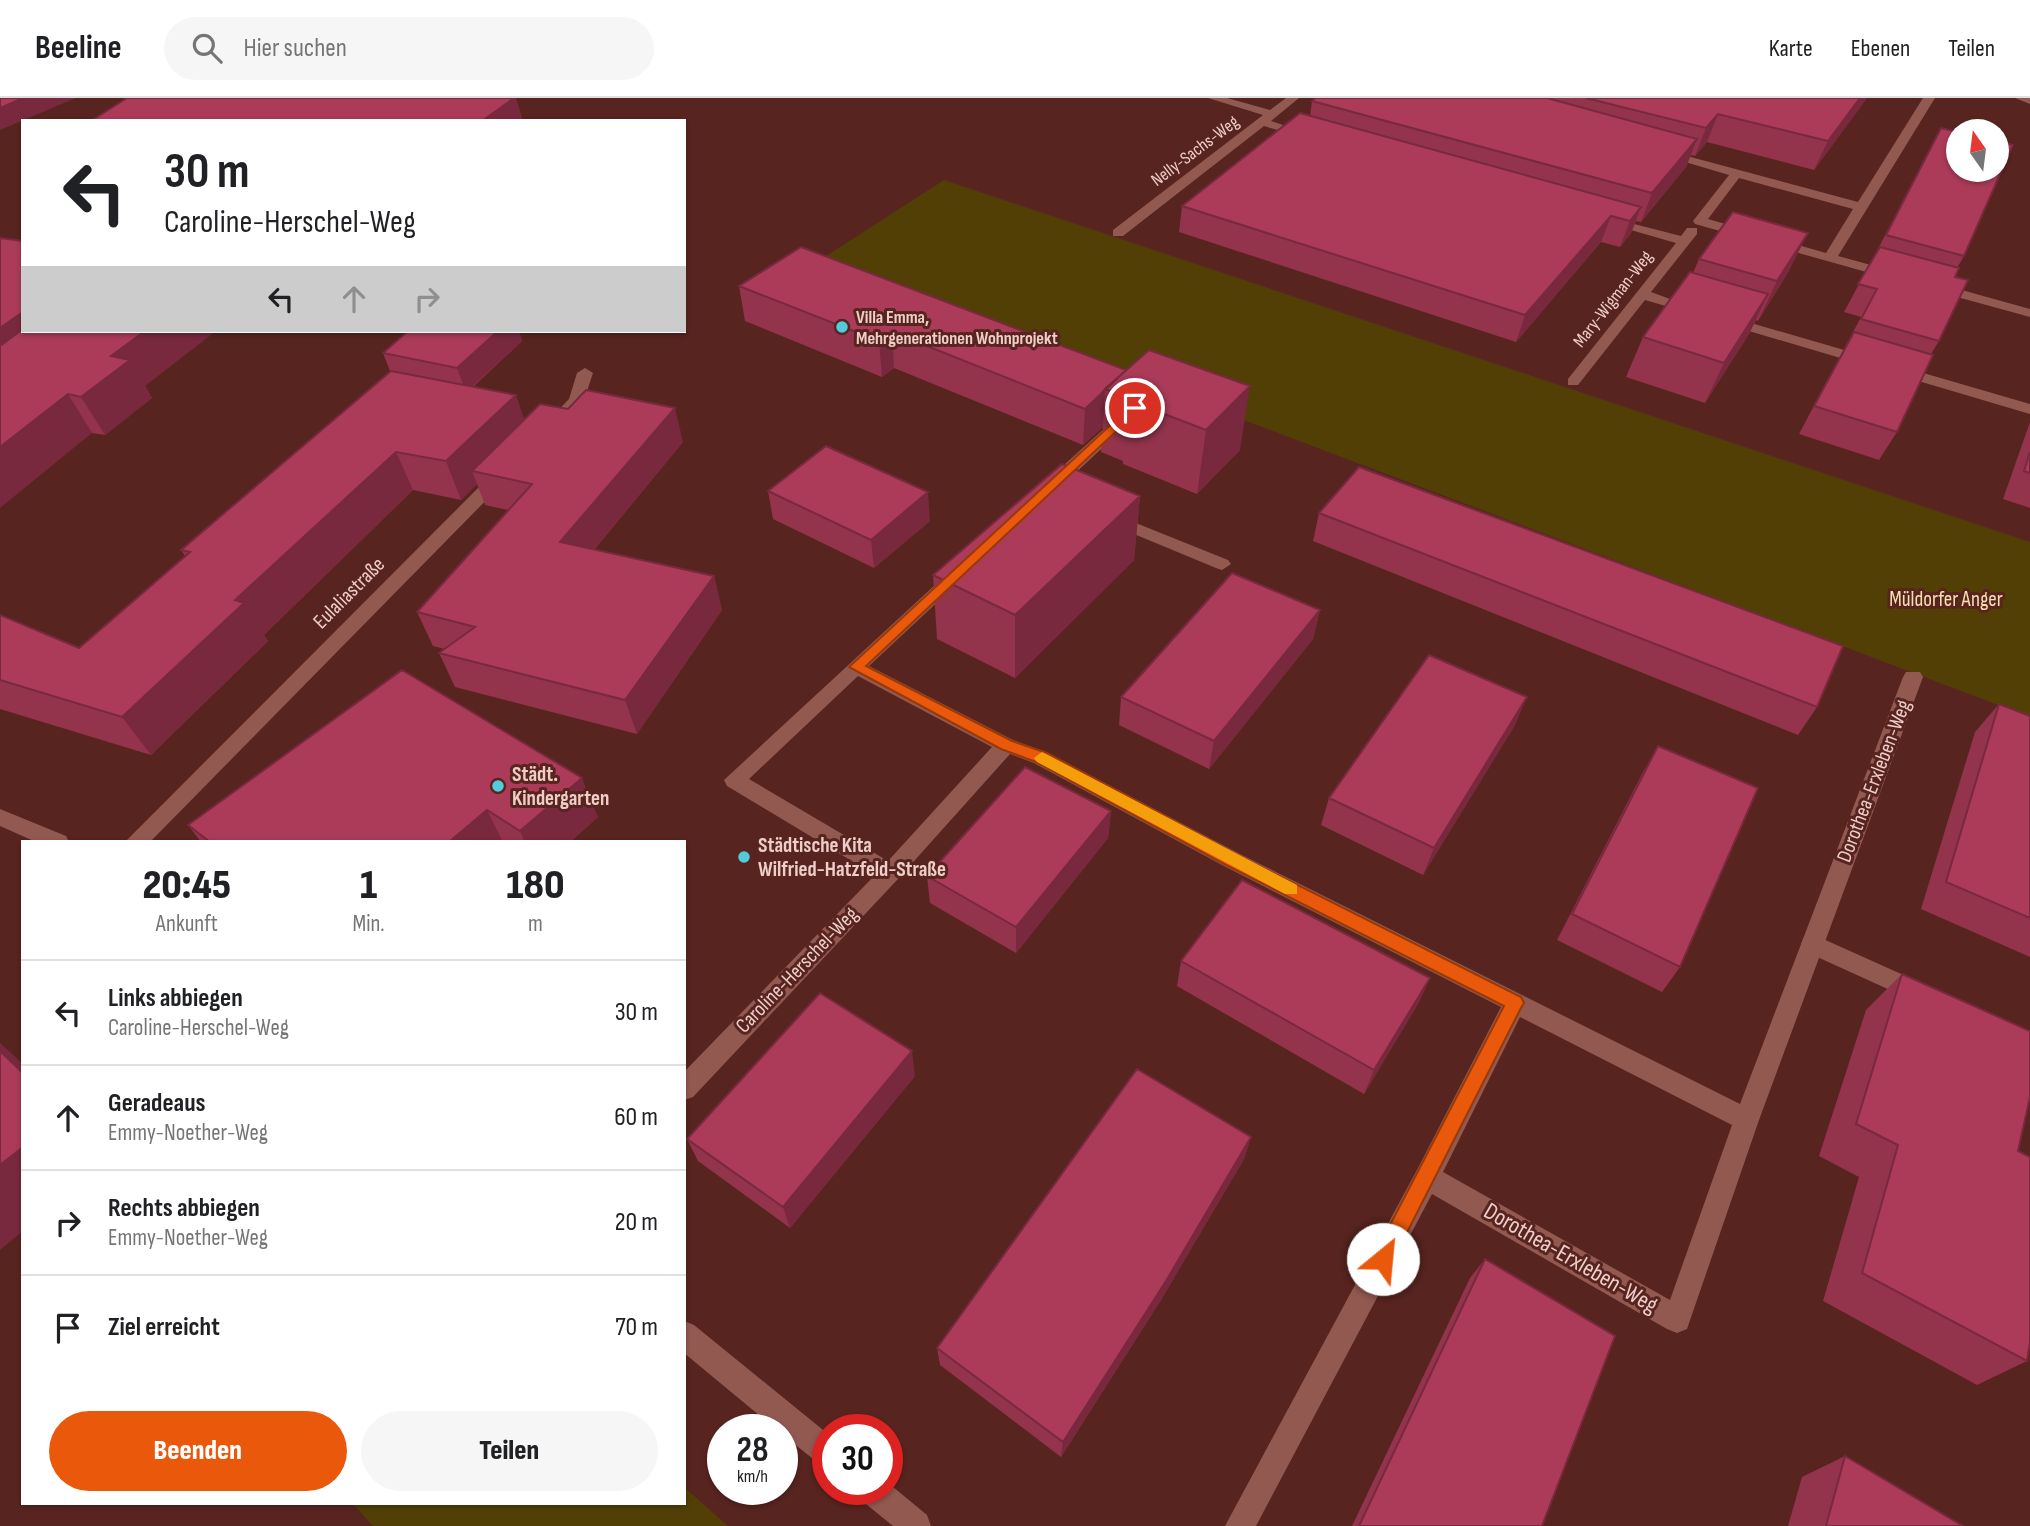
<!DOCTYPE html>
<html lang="de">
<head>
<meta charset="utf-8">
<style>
  :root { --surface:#fff; --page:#f6f6f6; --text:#202124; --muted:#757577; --line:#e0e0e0; --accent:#ea580c }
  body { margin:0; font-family:"Sofia Sans Condensed",sans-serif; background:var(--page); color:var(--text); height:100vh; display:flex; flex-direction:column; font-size:26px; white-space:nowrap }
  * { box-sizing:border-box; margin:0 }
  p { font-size:23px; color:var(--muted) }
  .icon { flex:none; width:38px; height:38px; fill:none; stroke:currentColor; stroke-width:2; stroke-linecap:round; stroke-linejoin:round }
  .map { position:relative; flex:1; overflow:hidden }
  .side { position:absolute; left:21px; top:742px; width:665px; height:665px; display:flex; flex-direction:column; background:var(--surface); border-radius:0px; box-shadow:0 2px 5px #0004 }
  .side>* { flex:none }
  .banner { position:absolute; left:21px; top:21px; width:665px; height:214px; border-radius:0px; box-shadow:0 2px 5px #0004; background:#fff; color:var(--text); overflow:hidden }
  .needle { width:46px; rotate:346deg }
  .controls { position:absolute; left:1946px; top:21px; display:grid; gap:14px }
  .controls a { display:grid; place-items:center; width:63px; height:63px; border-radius:50%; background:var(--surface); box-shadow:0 2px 5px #0004; font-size:35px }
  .speed { position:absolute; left:707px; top:1316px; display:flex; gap:14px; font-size:35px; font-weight:700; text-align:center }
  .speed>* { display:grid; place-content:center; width:91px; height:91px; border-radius:50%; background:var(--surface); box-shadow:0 2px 5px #0004; line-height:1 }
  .speed small { font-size:18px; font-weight:400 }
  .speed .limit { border:10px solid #d22; background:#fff; color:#111 }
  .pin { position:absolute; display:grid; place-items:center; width:60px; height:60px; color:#fff; margin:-30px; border:4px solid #fff; border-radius:50%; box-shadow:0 2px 7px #0007 }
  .me { position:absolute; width:77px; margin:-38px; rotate:28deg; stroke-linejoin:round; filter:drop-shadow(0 0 5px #0008) }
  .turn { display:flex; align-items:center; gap:24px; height:147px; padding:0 28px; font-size:32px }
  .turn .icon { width:91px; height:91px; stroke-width:2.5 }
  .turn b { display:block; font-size:49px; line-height:60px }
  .lanes { display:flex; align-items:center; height:66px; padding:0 28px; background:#0003; justify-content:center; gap:35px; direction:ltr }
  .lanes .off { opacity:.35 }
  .eta { display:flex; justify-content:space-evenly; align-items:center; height:119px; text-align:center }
  .eta b { font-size:42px; font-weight:800; line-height:49px }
  .cta { display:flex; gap:14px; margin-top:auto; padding:14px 28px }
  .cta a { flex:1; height:80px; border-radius:42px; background:var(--accent); color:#fff; font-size:28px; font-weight:800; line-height:80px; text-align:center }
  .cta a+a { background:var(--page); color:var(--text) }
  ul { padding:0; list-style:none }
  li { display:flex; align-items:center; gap:21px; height:105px; padding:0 28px; border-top:2px solid var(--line) }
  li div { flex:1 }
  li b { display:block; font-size:26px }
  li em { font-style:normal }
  header { display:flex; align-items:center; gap:42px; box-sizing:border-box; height:98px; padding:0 35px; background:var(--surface); border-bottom:2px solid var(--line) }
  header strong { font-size:33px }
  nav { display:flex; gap:38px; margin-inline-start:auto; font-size:24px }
  .search { width:490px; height:63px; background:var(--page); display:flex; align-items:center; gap:18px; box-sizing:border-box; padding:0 24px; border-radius:38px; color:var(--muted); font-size:26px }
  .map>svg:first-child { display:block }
</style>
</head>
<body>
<header>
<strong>Beeline</strong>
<div class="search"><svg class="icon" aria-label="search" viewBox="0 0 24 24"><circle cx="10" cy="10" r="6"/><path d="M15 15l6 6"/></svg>Hier suchen</div>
<nav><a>Karte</a><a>Ebenen</a><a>Teilen</a></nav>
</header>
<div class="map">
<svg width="2030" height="1428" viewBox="0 0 2030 1428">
  <rect width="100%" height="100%" fill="#58241f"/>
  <path fill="#523f06" d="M944,82L2030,444V619L820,162Z
    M684,1389L728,1428H373L352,1405H684Z"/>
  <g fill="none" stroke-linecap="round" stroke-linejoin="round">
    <path fill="#925951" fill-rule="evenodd" d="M1812,836L1928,888L1932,895L1928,902L1920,905L1912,902L1804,853L1801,846L1804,839Z"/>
    <path fill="#925951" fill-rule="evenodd" d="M1208,0H1227L1270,12L1286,0H1299L1271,23L1313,37L1307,41L1264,28L1123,138H1113V132L1263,17Z
      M1923,0H1935L1838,158L1900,175V181L1895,182L1695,126L1693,123L1729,77L1655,55L1661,51L1858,104ZM1739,80L1853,111L1826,155L1708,121Z
      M2015,0H2030V6Z
      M1603,118L1681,138L1687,130H1697V136L1651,194L1700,212L1693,216L1645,202L1578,287H1568V281L1676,145L1603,124Z
      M1933,184L2030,211V219L1928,191V185Z
      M1727,218L2030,306V316L1722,225V219Z
      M585,270L593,275L584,302L554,334H542L540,331L569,301L577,275Z
      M1122,318L1130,323L1128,326L1056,393H1044L1042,389L1044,385L1116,320Z
      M500,373L508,378L506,382L150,744H125L494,374Z
      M1111,415L1228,462L1231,466L1222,472L1216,470L1105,424L1102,420Z
      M955,472L961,474L964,478L961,482L869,568L1013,642L1048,655L1238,755L1740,1006L1903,579L1906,574H1920L1923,579L1759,1022L1687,1231L1677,1235L1667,1231L1432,1096L1256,1428H1225L1418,1070L1501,909L1222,767L1034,665L1010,656L898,781L693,999L684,1002V974L875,777L727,688L724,682L949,474ZM858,578L992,649L888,763L749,681ZM1520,919L1732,1027L1670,1202L1443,1074Z
      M0,711L66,738L69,744H36L0,728Z
      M684,1223L694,1227L828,1336V1370L818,1365L782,1336V1332H777L684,1255Z
      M887,1384L927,1417L931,1428H893L861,1402L857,1391H887Z"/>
  </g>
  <path fill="#93334c" d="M1316,0H1867L1814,72L1707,44L1695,58L1691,57L1686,69L1641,124L1636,123L1631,135L1620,149L1601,144L1516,244L1179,134L1182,108L1310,18L1312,3Z
    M1927,56L1964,158L1957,170L1939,243L1931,256L1897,334L1879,362L1799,336L1861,219L1844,214L1879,149Z
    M1699,161L1789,173L1758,223L1756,222L1749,236L1705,305L1626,279L1643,239L1693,175Z
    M739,188L1126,272L1240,352L1197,396L1123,366V363L1101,354L1103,329L1083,347L894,270L882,279L745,223Z
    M23,233L145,288L152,300L105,337L92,335Z
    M408,233H519L522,243L473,289L524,322L683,344L594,452L714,478L722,512L637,636L455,589L439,555L445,551L433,548L417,514L508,412L485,407L477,386L461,402L413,392L264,537L268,543L151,657L0,611V517L79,550L185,458L181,452L390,273L383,255Z
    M2030,324V410L2003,401Z
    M768,393L930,423L874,470L773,421Z
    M1140,398L1134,462L1015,580L937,541L933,477Z
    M1319,415L1817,609L1798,637L1313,443Z
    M1320,512L1313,541L1209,671L1119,627L1121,599Z
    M402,572L598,719L570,744H201L188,727Z
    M1999,606L2030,618V859L1921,811L1975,634Z
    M1515,627L1423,777L1321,727L1329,700Z
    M1658,648L1680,869L1662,894L1557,842L1642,676Z
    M1111,713L1108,740L1016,855L930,805L927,778Z
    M1181,863L1430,880L1418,906L1364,996L1177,888Z
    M1902,876L2018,1053L2027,1263L1977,1287L1823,1203L1859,1079L1819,1058L1866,912Z
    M915,978L790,1130L698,1063L687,1041Z
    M1251,1039L1244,1061L1161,1202L1061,1359L940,1267L937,1250Z
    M1485,1161L1542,1428H1352L1470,1180Z
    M1845,1358L1963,1428H1788L1802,1379Z"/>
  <path fill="#78293e" d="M23,0H76L0,32V10Z
    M514,0H516L523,23H482Z
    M1860,0H1867L1814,72L1828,43Z
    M1718,16L1707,44L1695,58L1706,30Z
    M1697,41L1686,69L1641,124L1652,95Z
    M1641,109L1631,135L1620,149L1630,123Z
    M1611,118L1601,144L1516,244L1525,217Z
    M1808,135L1789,173L1758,223L1777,183Z
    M1768,196L1749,236L1705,305L1724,265Z
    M23,214V233L0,287V230Z
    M145,233H216L145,288L152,300L105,337L81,299L111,258Z
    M498,233H519L522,243L466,294L457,270Z
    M892,234L894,270L882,279L879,243Z
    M1250,288L1240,352L1197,396L1206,332Z
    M1105,293L1103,329L1083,347L1085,311Z
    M68,296L92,335L0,410V349Z
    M516,297L529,335L472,373L477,386L461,402L446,363Z
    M675,310L683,344L572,478L560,444Z
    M396,354L413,392L264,537L268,543L151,657L122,619L235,502Z
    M928,394L930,423L874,470L871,442Z
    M1140,398L1134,462L1015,580V517Z
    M714,478L722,512L637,636L625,602Z
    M1320,512L1313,541L1209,671L1214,643Z
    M1527,599L1515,627L1423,777L1434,750Z
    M582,680L598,719L570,744H525L520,733Z
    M487,712L503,744H449Z
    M1111,713L1108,740L1016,855V829Z
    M1430,880L1418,906L1364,996L1374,972Z
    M0,945L23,966V975L0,953Z
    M912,953L915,978L790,1130L783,1109Z
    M1251,1039L1244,1061L1161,1202L1061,1359L1063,1344Z
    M23,1049V1133L0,1152V1067Z"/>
  <path fill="#ab3b58" stroke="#78293e" stroke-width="2" d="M0,0H23L0,10Z
    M127,0H514L482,23H91Z
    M1316,0H1547L1697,41L1652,95L1312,3Z
    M1586,0H1860L1828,43L1718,16L1706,30Z
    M1300,15L1641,109L1630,123L1611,118L1525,217L1182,108Z
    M1941,30L1958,34V72H1997V43L2013,47L1964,158L1886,137Z
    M1733,114L1808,135L1777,183L1699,161Z
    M0,140L23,143V214L0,230Z
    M801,149L1126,272L1085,311L892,234L879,243L739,188Z
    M1880,149L1959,170L1955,179L1968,182L1939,243L1861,221L1877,191L1858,186Z
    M1690,174L1768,196L1724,265L1643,239Z
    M23,231V233H145L111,258L130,262L81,299L68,296L0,349V248Z
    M408,233H498L457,270L383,255Z
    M1854,234L1933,257L1897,334L1814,308Z
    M1149,252L1250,288L1206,332L1128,302L1130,300L1105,291Z
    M391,273L516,297L446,363L396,354L235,502L244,505L122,619L0,582V517L79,550L190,454L181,452Z
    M586,292L675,310L560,444L714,478L625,602L439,555L475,529L417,514L532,386L472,373L540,306L568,311Z
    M826,348L928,394L871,442L768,393Z
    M2030,354V375L2024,373Z
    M1062,366L1140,398L1015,517L933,477Z
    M1359,369L1843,548L1817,609L1319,415Z
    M1232,475L1320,512L1214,643L1121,599Z
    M1429,557L1527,599L1434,750L1329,700Z
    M402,572L582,680L520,733L487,712L449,744H210L188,727Z
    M1999,606L2030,618V820L1946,784Z
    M1658,648L1758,690L1680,869L1572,816Z
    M1025,669L1111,713L1016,829L927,778Z
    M1242,782L1430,880L1374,972L1181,863Z
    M1902,876L2030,933V999L2018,1053L2030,1059V1244L2027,1263L1862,1175L1898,1047L1856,1026Z
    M820,895L912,953L783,1109L687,1041Z
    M0,953L23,975V1049L0,1067Z
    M1137,971L1251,1039L1166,1183L1063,1344L937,1250Z
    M1485,1161L1615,1238L1542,1428H1359Z
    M1845,1358L1963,1428H1826Z"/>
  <path fill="#ea580c" stroke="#983908" stroke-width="2" d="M1131,308L1141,310L866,568L1012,643L1047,655L1236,756L1521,899L1524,905L1521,910L1390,1168L1383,1171L1376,1168L1373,1161L1376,1154L1504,908L1224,766L1036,664L1001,651L849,569Z"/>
  <path fill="#f59e0b" d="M1042,654L1297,787V796H1285L1037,664L1034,660Z"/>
  <g fill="#53cbdc" stroke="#58241f" stroke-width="2.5">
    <circle cx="842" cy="229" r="7"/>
    <circle cx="498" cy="688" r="7"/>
    <circle cx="744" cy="759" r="7"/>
  </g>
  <g text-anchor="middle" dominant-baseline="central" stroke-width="6" stroke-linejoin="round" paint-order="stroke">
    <g font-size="18" fill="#efcdc8" stroke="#58241f">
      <text transform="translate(1195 53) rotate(-37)">Nelly-Sachs-Weg</text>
      <text transform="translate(1613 201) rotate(-52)">Mary-Wigman-Weg</text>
    </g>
    <g font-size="18" font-weight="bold" fill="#efcdc8" stroke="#58241f" text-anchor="start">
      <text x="856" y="219">Villa Emma,<tspan x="856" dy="21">Mehrgenerationen Wohnprojekt</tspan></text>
    </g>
    <g font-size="21" fill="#efcdc8" stroke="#58241f">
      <text transform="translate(349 495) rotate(-45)">Eulaliastraße</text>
      <text transform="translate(1874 683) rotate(-69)">Dorothea-Erxleben-Weg</text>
      <text transform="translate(797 872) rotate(-46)">Caroline-Herschel-Weg</text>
    </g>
    <g font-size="21" fill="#f7e2ae" stroke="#58241f">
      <text x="1946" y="501">Müldorfer Anger</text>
    </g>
    <g font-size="21" font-weight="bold" fill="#efcdc8" stroke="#58241f" text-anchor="start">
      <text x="512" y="676">Städt.<tspan x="512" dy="24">Kindergarten</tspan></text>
      <text x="758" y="747">Städtische Kita<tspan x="758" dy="24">Wilfried-Hatzfeld-Straße</tspan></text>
    </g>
    <g font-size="24" fill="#efcdc8" stroke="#58241f">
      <text transform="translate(1571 1160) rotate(30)">Dorothea-Erxleben-Weg</text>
    </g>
  </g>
</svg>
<div class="controls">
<a><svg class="needle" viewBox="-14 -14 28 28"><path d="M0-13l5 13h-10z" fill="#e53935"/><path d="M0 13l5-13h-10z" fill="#757577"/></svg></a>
</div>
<div class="speed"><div>28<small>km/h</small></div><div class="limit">30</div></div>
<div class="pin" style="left:1135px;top:310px;background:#d93025"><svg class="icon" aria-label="arrive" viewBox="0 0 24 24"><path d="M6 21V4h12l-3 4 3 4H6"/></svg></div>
<svg class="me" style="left:1383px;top:1161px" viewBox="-20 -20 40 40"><circle r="19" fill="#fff"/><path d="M0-13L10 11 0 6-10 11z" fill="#ea580c"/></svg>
<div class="banner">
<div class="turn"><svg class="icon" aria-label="left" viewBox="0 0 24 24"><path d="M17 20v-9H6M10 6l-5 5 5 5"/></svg><div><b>30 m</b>Caroline-Herschel-Weg</div></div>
<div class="lanes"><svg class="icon" aria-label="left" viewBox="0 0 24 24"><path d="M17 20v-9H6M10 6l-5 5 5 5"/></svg><svg class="icon off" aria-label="ahead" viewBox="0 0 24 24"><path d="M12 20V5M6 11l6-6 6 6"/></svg><svg class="icon off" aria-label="right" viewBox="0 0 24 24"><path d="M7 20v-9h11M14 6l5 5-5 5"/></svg></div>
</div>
<section class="side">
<div class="eta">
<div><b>20:45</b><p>Ankunft</p></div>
<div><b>1</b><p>Min.</p></div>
<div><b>180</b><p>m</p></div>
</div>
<ul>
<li><svg class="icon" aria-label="left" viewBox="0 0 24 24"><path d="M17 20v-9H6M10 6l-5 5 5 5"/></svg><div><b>Links abbiegen</b><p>Caroline-Herschel-Weg</p></div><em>30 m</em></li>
<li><svg class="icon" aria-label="ahead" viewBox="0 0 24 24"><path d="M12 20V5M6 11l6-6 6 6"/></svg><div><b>Geradeaus</b><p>Emmy-Noether-Weg</p></div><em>60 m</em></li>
<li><svg class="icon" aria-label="right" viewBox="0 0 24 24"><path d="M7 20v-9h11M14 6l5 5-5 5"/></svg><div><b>Rechts abbiegen</b><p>Emmy-Noether-Weg</p></div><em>20 m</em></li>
<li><svg class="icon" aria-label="arrive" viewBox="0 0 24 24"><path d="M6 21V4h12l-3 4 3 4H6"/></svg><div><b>Ziel erreicht</b></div><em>70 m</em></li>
</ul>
<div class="cta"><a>Beenden</a><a>Teilen</a></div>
</section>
</div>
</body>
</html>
